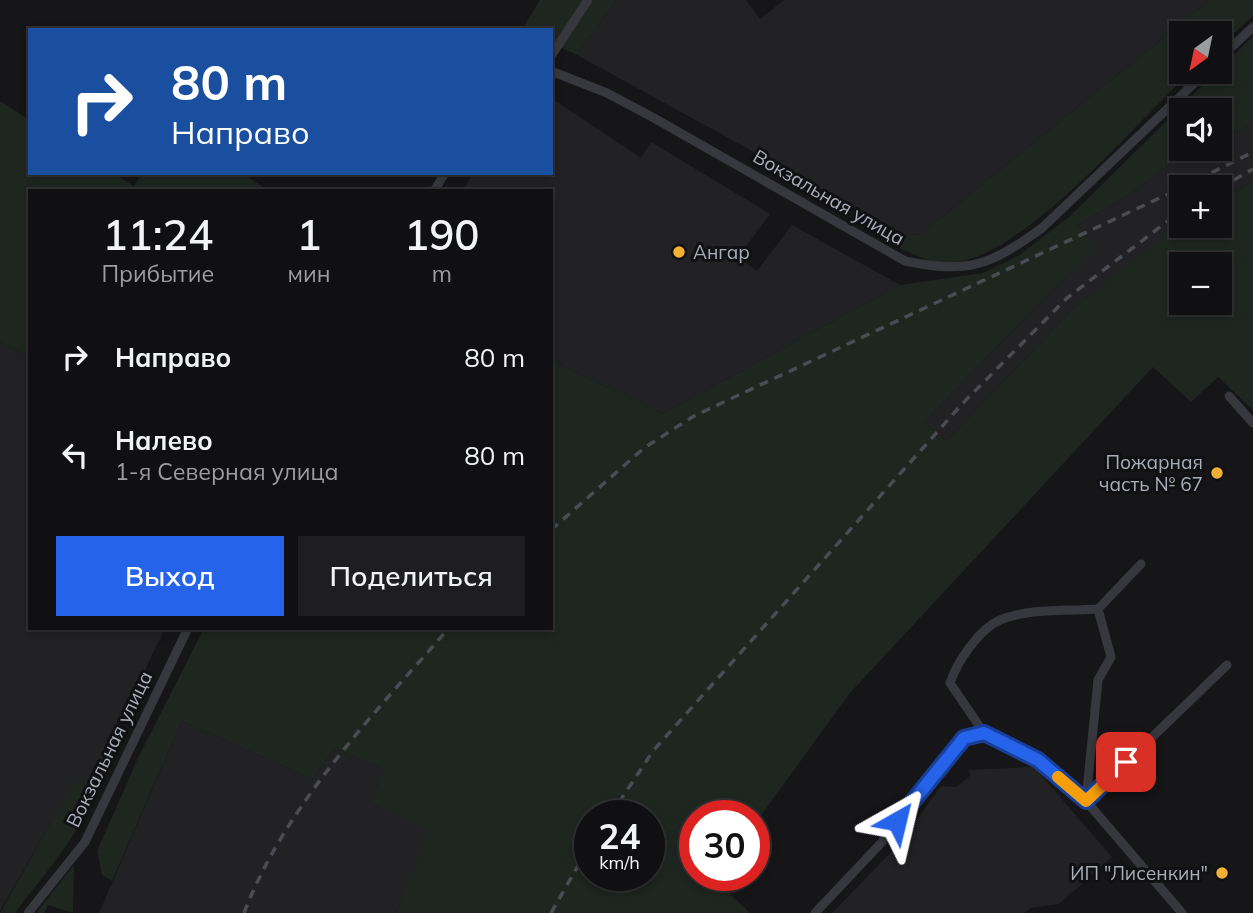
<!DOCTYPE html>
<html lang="ru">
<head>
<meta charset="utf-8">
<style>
  :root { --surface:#101012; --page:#1e1e20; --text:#f1f3f6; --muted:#9c9d9f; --line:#303032; --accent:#2563eb }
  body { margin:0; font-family:Mulish,sans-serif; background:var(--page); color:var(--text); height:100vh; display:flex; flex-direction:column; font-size:26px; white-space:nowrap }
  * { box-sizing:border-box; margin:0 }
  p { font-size:23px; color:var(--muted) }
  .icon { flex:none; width:38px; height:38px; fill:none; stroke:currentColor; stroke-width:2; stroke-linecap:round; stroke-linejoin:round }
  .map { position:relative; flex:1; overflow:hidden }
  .details { position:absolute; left:28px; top:189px; width:525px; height:441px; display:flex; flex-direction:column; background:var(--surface); border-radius:0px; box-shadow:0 4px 10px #0003,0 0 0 2px var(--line) }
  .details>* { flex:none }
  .top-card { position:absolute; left:28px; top:28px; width:525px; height:147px; border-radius:0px; box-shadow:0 4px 10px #0003,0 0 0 2px var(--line); background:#1a4fa0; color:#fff; overflow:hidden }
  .needle { width:46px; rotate:213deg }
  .controls { position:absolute; left:1169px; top:21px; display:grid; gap:14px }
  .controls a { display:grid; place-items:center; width:63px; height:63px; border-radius:0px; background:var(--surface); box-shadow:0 4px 10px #0003,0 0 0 2px var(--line); font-size:35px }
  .speed { position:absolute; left:574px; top:800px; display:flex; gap:14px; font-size:35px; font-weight:700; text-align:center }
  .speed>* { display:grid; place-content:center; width:91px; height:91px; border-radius:50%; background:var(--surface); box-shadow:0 4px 10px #0003,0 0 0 2px var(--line); line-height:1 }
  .speed small { font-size:18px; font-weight:400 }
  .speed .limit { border:10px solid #d22; background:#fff; color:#111 }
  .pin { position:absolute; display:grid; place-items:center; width:60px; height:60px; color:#fff; margin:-30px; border-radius:14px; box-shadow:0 4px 10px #0006 }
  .me { position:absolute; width:77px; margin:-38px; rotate:37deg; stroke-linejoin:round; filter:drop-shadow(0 0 5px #0008) }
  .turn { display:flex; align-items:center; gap:24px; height:147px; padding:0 28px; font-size:32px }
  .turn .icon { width:91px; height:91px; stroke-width:2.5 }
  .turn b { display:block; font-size:49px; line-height:60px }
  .eta { display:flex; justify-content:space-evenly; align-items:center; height:119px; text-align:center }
  .eta b { font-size:42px; font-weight:600; line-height:49px }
  .cta { display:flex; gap:14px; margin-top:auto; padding:14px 28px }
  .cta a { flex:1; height:80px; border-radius:0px; background:var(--accent); color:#fff; font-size:28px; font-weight:600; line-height:80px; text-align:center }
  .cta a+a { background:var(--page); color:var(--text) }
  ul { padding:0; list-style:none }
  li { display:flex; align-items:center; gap:21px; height:98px; padding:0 28px }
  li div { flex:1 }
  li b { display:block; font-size:26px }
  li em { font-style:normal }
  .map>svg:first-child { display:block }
</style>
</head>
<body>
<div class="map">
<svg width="1253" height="913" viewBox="0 0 1253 913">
  <rect width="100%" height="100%" fill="#161618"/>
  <path fill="#222225" d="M616,0H746L760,19L784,0H1210L921,234L905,235L577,55Z
    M551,98L641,158L651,142L770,214L738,257L757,271L792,225L900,285L662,414L551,360V191H463L473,173H551Z
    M1253,124V182L1220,200V187H1181V225L1074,308L946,441L924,422L1055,287L1098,248L1077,225L1118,202L1179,158L1200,149H1220V140Z
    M0,341L30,357V628H165L90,786L75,781L0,911Z
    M182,721L312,779L335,748L385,770L370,803L429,832L396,913H99Z
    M1034,767L1112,857L1059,904L1031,908L1025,913H832L900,843L941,786L956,787L971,775L968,770Z"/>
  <path fill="#1e261f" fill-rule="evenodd" d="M540,0H616L577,55L551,43V30H529L524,26Z
    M1210,0H1253V16L1220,46V33H1181V72H1191C1133,125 1029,253 953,263C934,265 914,255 897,247L905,235L921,234Z
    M1253,36V124L1220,140V110H1181V149H1200L1179,158L1118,202L1077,225L1099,248L1055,287L924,422L946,441L1074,308L1141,254L1181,225L1220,226V200L1253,182V410L1218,377L1191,402L1153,367L850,693L754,825V816H695V875H718L715,880L750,913H396L428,832L370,803L385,770L335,748L312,779L182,721L112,881L102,875L97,851L138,758L204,628H551V360L662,414L900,285L983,273L1018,256L1069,217ZM1181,264H1220V303H1181ZM590,816H649V875H590Z
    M0,101L30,120V173H113L134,186L142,173H242L269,191H30V357L0,341Z
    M75,780L90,786C91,827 38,880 15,913H0Z
    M74,865L73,913L48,905L44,913H36Z"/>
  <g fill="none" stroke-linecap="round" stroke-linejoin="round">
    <path stroke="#37383d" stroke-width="9" d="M551,56L588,0
      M1220,58L1253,27
      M551,71L607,93L654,118L905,261C969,274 989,266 1042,228L1206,72
      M434,191L445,173
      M1229,396L1253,423
      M984,733L950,683C957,662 979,629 1000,620C1029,608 1068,611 1098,609
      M1086,801L1098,680L1111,657L1098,609L1141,564
      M1086,801L1227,665
      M28,913L85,842L188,628
      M815,913L882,842L964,738L984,733L1038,760L1086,801L1182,913"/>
    <path stroke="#4a4c52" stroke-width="3.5" stroke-dasharray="9 7" stroke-linecap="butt" d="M1183,187L1253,152
      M1220,188L1253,169
      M551,530L644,448L694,416L1181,188
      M610,816L653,751L963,403L1067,298L1181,211
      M244,913C286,804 373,715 449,628
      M551,913L590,845"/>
  </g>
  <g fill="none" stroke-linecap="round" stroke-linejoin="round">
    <g stroke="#184099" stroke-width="18">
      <path id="route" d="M897,821L964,738L984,733L1038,760L1086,801L1126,762"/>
    </g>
    <use href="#route" stroke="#2563eb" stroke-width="12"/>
    <path stroke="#f59e0b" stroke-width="12" d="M1058,777L1086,801L1104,784"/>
  </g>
  <g fill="#f2b134" stroke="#111113" stroke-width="2.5">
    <circle cx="679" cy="252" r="7"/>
    <circle cx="1217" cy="473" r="7"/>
    <circle cx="1222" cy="873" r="7"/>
  </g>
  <g text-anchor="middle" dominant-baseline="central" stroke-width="6" stroke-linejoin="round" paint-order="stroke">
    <g font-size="19" fill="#a8adb8" stroke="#111113">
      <text transform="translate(829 197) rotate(30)">Вокзальная улица</text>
      <text transform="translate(109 749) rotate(-64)">Вокзальная улица</text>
    </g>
    <g font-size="19" fill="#a8adb8" stroke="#111113" text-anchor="end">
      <text x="693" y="252" text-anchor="start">Ангар</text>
      <text x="1203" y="462">Пожарная<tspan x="1203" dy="22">часть № 67</tspan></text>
      <text x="1208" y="873">ИП "Лисенкин"</text>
    </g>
  </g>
</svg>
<div class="controls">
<a><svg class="needle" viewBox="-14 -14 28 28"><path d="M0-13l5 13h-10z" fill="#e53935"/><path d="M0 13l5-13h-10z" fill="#9c9d9f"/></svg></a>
<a><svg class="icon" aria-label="sound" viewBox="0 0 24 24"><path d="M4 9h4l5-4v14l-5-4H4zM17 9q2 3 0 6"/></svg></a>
<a>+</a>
<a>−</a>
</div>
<div class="speed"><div>24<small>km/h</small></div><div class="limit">30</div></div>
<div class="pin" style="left:1126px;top:762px;background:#d93025"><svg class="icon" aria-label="arrive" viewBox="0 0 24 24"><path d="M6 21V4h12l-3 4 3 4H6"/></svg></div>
<svg class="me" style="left:897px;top:821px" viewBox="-20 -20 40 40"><path d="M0-17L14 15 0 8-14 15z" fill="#2563eb" stroke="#fff" stroke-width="4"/></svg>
<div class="top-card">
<div class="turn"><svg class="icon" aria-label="right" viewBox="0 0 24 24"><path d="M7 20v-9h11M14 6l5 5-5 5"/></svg><div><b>80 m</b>Направо</div></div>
</div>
<section class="details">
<div class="eta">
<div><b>11:24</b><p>Прибытие</p></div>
<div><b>1</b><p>мин</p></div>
<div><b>190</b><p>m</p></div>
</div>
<ul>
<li><svg class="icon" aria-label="right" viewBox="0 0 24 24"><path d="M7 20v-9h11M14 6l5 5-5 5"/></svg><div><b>Направо</b></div><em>80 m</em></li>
<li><svg class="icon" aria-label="left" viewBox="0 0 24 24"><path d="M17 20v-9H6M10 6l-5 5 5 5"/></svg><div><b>Налево</b><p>1-я Северная улица</p></div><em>80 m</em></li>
</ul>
<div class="cta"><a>Выход</a><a>Поделиться</a></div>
</section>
</div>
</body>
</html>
